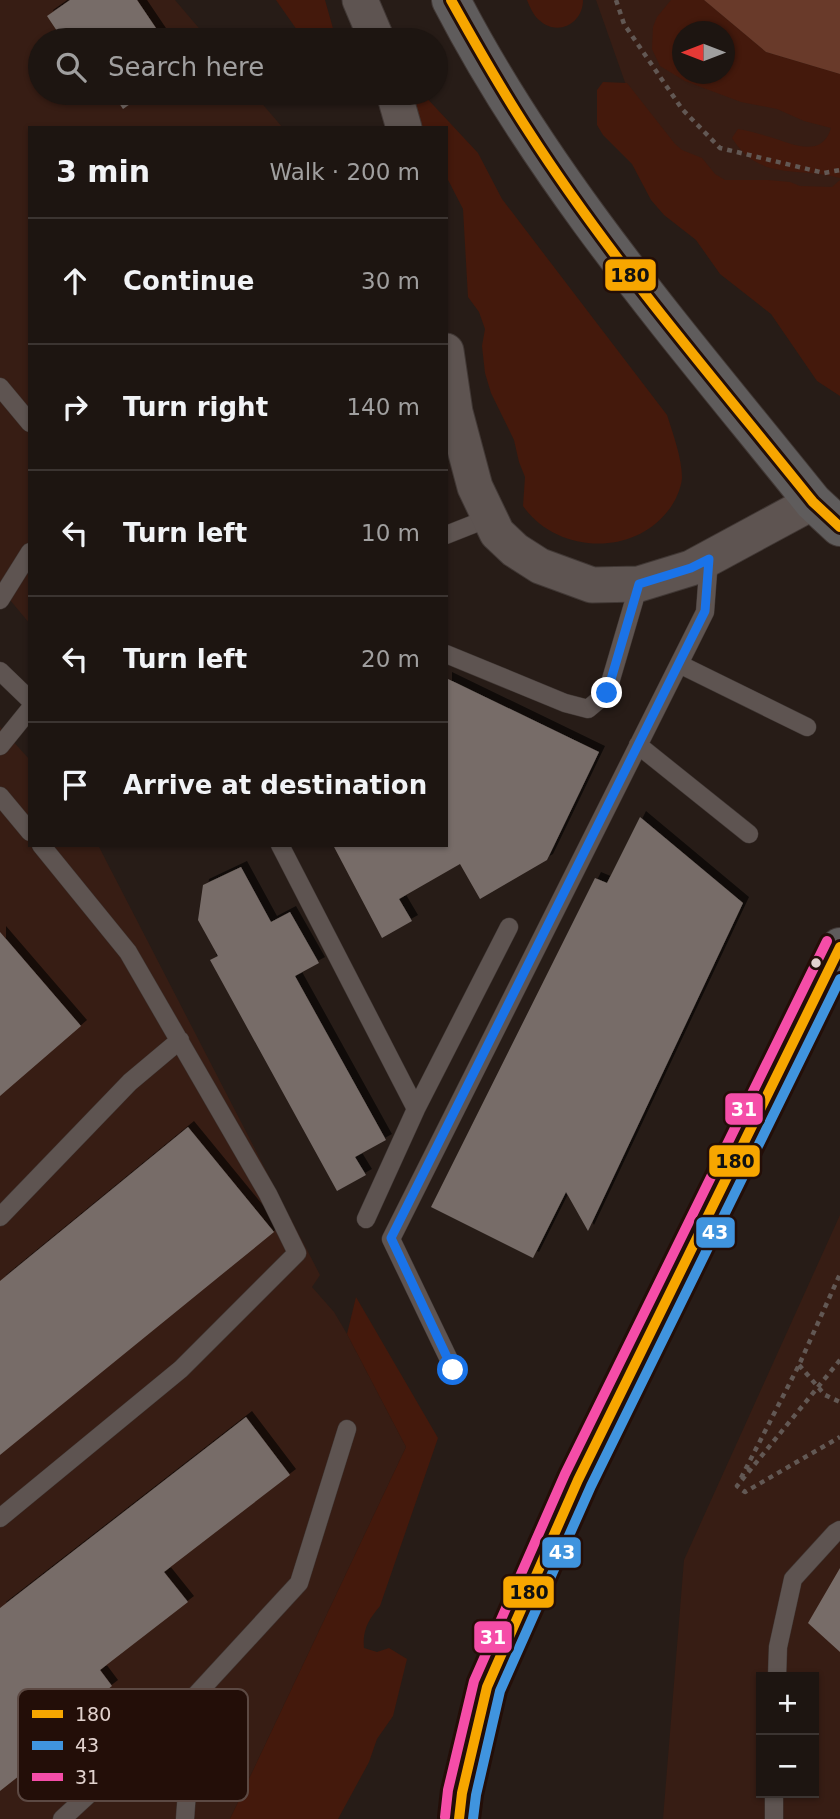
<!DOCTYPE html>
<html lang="en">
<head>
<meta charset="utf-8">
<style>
	:root { --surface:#1d1511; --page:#2a221f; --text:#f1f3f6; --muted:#a09f9f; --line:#3b3431 }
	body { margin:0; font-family:"DejaVu Sans",sans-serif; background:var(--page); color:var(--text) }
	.controls { position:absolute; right:21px; bottom:21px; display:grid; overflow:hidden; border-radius:0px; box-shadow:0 2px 5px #0004 }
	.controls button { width:63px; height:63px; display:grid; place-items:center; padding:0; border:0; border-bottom:2px solid var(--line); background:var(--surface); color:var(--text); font:35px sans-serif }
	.compass { position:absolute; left:672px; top:21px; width:63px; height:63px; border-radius:50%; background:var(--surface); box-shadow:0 2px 5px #0004; rotate:270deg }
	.stop { position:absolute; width:21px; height:21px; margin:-16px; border:5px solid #1a73e8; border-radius:50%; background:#fff }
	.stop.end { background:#1a73e8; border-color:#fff; box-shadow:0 2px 7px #0008 }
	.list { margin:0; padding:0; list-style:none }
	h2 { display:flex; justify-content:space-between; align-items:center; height:91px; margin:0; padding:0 28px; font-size:30px }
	h2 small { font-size:23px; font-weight:400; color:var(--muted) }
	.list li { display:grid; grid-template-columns:46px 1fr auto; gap:21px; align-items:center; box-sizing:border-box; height:126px; padding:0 28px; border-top:2px solid var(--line) }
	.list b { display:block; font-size:26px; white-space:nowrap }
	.list em { font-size:23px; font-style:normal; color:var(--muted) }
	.icon { flex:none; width:38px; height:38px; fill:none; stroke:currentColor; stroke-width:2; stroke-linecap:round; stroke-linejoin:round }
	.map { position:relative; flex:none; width:840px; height:1819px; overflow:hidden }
	.search { position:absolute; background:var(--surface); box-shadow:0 2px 5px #0004; left:28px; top:28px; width:420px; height:77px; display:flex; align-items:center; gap:18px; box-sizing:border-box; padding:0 24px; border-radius:38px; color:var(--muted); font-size:26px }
	.panel { position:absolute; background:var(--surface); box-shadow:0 2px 5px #0004; left:28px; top:126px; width:420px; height:721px; border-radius:0px }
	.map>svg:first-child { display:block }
</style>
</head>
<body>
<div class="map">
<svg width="840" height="1819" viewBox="0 0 840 1819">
	<defs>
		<filter id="shadow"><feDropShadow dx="6" dy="-6" stdDeviation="0" flood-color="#0009"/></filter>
	</defs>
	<rect width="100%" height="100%" fill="#271c17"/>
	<path fill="#371d14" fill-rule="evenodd" d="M 0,0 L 175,0 L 209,40 L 40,40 L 40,93 L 253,93 L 283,128 L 30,128 L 30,624 L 0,588 Z
		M 596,0 L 704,0 L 766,52 L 840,74 L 840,338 L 646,142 ZM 682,32 L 724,32 L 724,74 L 682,74 Z
		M 0,727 L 30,760 L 30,845 L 98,845 L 320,1275 L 312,1287 L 334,1312 L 347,1334 L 406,1447 L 230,1819 L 0,1819 Z
		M 840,1215 L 840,1819 L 663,1819 L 684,1560 ZM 761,1677 L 814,1677 L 814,1793 L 761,1793 Z"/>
	<path fill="#44190c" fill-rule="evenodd" d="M 276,0 L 325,0 L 336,39 L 304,40 Z
		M 527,0 L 583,0 C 583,24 557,37 539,20 C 533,15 530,7 527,0 Z
		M 671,0 L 704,0 L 766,52 L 840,74 L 840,178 C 799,166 759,182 732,138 L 738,129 C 749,131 760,134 770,137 C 792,144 822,159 831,128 L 804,121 L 777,109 L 741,102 L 685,81 L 660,66 L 652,49 L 653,27 L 657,17 ZM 682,32 L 724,32 L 724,74 L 682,74 Z
		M 603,82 L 627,83 L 675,144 L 682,150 L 702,158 L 715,174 L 725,180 L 768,180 L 790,182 L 800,186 L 832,187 L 840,180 L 840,396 L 817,381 L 771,314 L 720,274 L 696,240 L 664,215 L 651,200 L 632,164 L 603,135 L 597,125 L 597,90 Z
		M 404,93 L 422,93 L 478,153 L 502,199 L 667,415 C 673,434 682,458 682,478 C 681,490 674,504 667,512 C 631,557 556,553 523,506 L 525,477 L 519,462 L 514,440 L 491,393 L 485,373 L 482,346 L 485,329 L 479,312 L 468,297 L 463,209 L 446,176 L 446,128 L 414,128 Z
		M 356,1297 L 438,1438 L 380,1606 C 369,1619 362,1630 364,1648 L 377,1652 L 389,1648 L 407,1659 L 393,1716 L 377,1739 L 369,1762 L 338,1819 L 230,1819 L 406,1447 L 347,1334 Z"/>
	<path fill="#693a2a" d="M 704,0 L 840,0 L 840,74 L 766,52 Z"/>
	<path fill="#776c68" filter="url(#shadow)" d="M 70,0 L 137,0 L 164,40 L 63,40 L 47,16 Z
		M 112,93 L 146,93 L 123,109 Z
		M 446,678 L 599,752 L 547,860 L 480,899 L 460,864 L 399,899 L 412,921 L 382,938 L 333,845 L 446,845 Z
		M 640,817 L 743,903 L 588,1231 L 566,1192 L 533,1258 L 431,1207 L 595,878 L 607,883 Z
		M 241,867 L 271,922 L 290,912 L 319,963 L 295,976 L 386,1140 L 355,1157 L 366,1175 L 337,1191 L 210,960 L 218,956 L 198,920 L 203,885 Z
		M 0,932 L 81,1026 L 0,1096 Z
		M 188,1127 L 274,1232 L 0,1455 L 0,1281 Z
		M 246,1417 L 290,1475 L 164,1572 L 188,1602 L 100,1670 L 112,1686 L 64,1723 L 72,1734 L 0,1791 L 0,1608 Z
		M 840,1568 L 840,1652 L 808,1623 Z"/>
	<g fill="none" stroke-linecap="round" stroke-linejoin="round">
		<defs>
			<path id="lane" d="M 0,387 L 30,423
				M 446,535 L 489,518
				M 0,600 L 30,552
				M 446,654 L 565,703 L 588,709 L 607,693 L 639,584
				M 679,664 L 807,727
				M 0,671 L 30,700
				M 638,745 L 749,834
				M 0,746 L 30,709
				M 0,796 L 30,832
				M 280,845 L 416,1109
				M 0,1217 L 130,1082 L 180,1040
				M 366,1219 L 416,1109 L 509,927
				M 454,1370 L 391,1239 L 705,612 L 709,559
				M 0,1518 L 181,1369 L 297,1253 L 268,1194 L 128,952 L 41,845
				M 777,1677 L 778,1647 L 793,1579 L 835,1533 L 840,1530
				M 62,1819 L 194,1697 L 299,1583 L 347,1429
				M 185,1819 L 194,1697
				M 774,1819 L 774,1793"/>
			<path id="street" d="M 360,0 L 377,40
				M 394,93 L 404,128
				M 446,351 L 455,412 L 475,487 L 497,533 L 515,550 L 540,566 L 592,585 L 639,584 L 691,568 L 813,502"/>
			<path id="primary" d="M 451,0 C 546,184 684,341 813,502 L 840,527
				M 459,1819 L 462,1793 L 487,1687 L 578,1480 L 840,947"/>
		</defs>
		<use href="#lane" stroke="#413835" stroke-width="19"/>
		<use href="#street" stroke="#413835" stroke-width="37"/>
		<use href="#primary" stroke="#413835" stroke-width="40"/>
		<path stroke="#625854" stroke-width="4.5" stroke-dasharray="5 5" stroke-linecap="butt" d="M 616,0 L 624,24 L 682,109 L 720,148 L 824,173 L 840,170
			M 840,1360 L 737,1486 L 745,1492 L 840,1437
			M 799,1365 L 825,1395 L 840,1402
			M 741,1478 L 799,1365 L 840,1274"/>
		<use href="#lane" stroke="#5e5451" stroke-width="18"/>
		<use href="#street" stroke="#5e5451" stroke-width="35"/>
		<use href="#primary" stroke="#5f5c5c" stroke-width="38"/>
		<defs>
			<path id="bus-1" d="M 451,0 C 476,45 501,89 529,132 C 613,263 716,381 813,502 L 840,527
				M 459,1819 L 462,1793 L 487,1687 L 578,1480 L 840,947"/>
			<path id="bus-2" d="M 473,1819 L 476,1795 L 500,1691 L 591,1486 L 840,979"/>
			<path id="bus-3" d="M 445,1817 L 448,1790 L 474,1681 L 565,1474 L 827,941"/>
		</defs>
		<use href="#bus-1" stroke="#230e08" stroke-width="16"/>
		<use href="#bus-2" stroke="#230e08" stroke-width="16"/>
		<use href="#bus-3" stroke="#230e08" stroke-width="16"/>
		<use href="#bus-1" stroke="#f7a600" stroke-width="10"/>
		<use href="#bus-2" stroke="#4094de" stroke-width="10"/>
		<use href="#bus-3" stroke="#f54da8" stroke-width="10"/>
	</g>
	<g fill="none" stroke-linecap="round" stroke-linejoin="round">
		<path stroke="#1a73e8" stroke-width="9" d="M 453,1370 L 391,1238 L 705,611 L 709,559 L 691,568 L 639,584 L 607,693"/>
	</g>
	<circle fill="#e2d2ce" stroke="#230e08" stroke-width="2.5" cx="816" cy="963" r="6"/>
	<rect x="18" y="1689" width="230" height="112" rx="10" fill="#230e08" stroke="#5c4943" stroke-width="2"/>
	<rect x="32" y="1710" width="31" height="8" fill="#f7a600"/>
	<rect x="32" y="1741" width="31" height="9" fill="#4094de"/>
	<rect x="32" y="1773" width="31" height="8" fill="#f54da8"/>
	<g font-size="19" fill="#e2d2ce">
		<text x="75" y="1721">180</text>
		<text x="75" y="1752">43</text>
		<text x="75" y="1784">31</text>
	</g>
	<g stroke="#230e08" stroke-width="2.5">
		<rect x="604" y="258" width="53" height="34" rx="7" fill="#f7a600"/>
		<rect x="724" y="1092" width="40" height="34" rx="7" fill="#f54da8"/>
		<rect x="708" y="1144" width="53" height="34" rx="7" fill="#f7a600"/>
		<rect x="695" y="1216" width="41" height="33" rx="7" fill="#4094de"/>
		<rect x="541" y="1536" width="41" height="33" rx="7" fill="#4094de"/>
		<rect x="502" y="1575" width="53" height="34" rx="7" fill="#f7a600"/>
		<rect x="473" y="1620" width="40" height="34" rx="7" fill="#f54da8"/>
	</g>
	<g font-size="19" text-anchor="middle" font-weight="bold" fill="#fff">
		<text x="744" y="1116">31</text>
		<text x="715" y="1239">43</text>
		<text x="562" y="1559">43</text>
		<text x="493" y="1644">31</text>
	</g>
	<g font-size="19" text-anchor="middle" font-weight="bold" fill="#111">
		<text x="630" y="282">180</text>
		<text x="735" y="1168">180</text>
		<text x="529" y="1599">180</text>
	</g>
</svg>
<div class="controls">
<button>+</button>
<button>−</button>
</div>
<svg class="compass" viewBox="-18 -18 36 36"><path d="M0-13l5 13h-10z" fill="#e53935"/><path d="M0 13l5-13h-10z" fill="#a09f9f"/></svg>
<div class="stop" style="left:453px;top:1370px"></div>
<div class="stop end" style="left:607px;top:693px"></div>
<div class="search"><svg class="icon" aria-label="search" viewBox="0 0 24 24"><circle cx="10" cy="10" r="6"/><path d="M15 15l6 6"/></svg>Search here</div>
<section class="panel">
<h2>3 min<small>Walk · 200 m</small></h2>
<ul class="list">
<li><svg class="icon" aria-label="ahead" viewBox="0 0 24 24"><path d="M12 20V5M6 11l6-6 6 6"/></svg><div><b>Continue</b></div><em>30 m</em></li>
<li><svg class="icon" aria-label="right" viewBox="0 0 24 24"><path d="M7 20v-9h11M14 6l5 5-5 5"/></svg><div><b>Turn right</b></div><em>140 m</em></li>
<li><svg class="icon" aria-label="left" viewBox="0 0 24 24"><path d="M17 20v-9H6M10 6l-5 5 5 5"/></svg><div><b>Turn left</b></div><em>10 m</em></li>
<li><svg class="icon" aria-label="left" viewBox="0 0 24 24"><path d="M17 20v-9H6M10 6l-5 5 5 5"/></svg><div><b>Turn left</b></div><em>20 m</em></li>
<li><svg class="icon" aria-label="arrive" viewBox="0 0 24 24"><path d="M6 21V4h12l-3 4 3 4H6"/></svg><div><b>Arrive at destination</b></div></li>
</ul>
</section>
</div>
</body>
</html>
